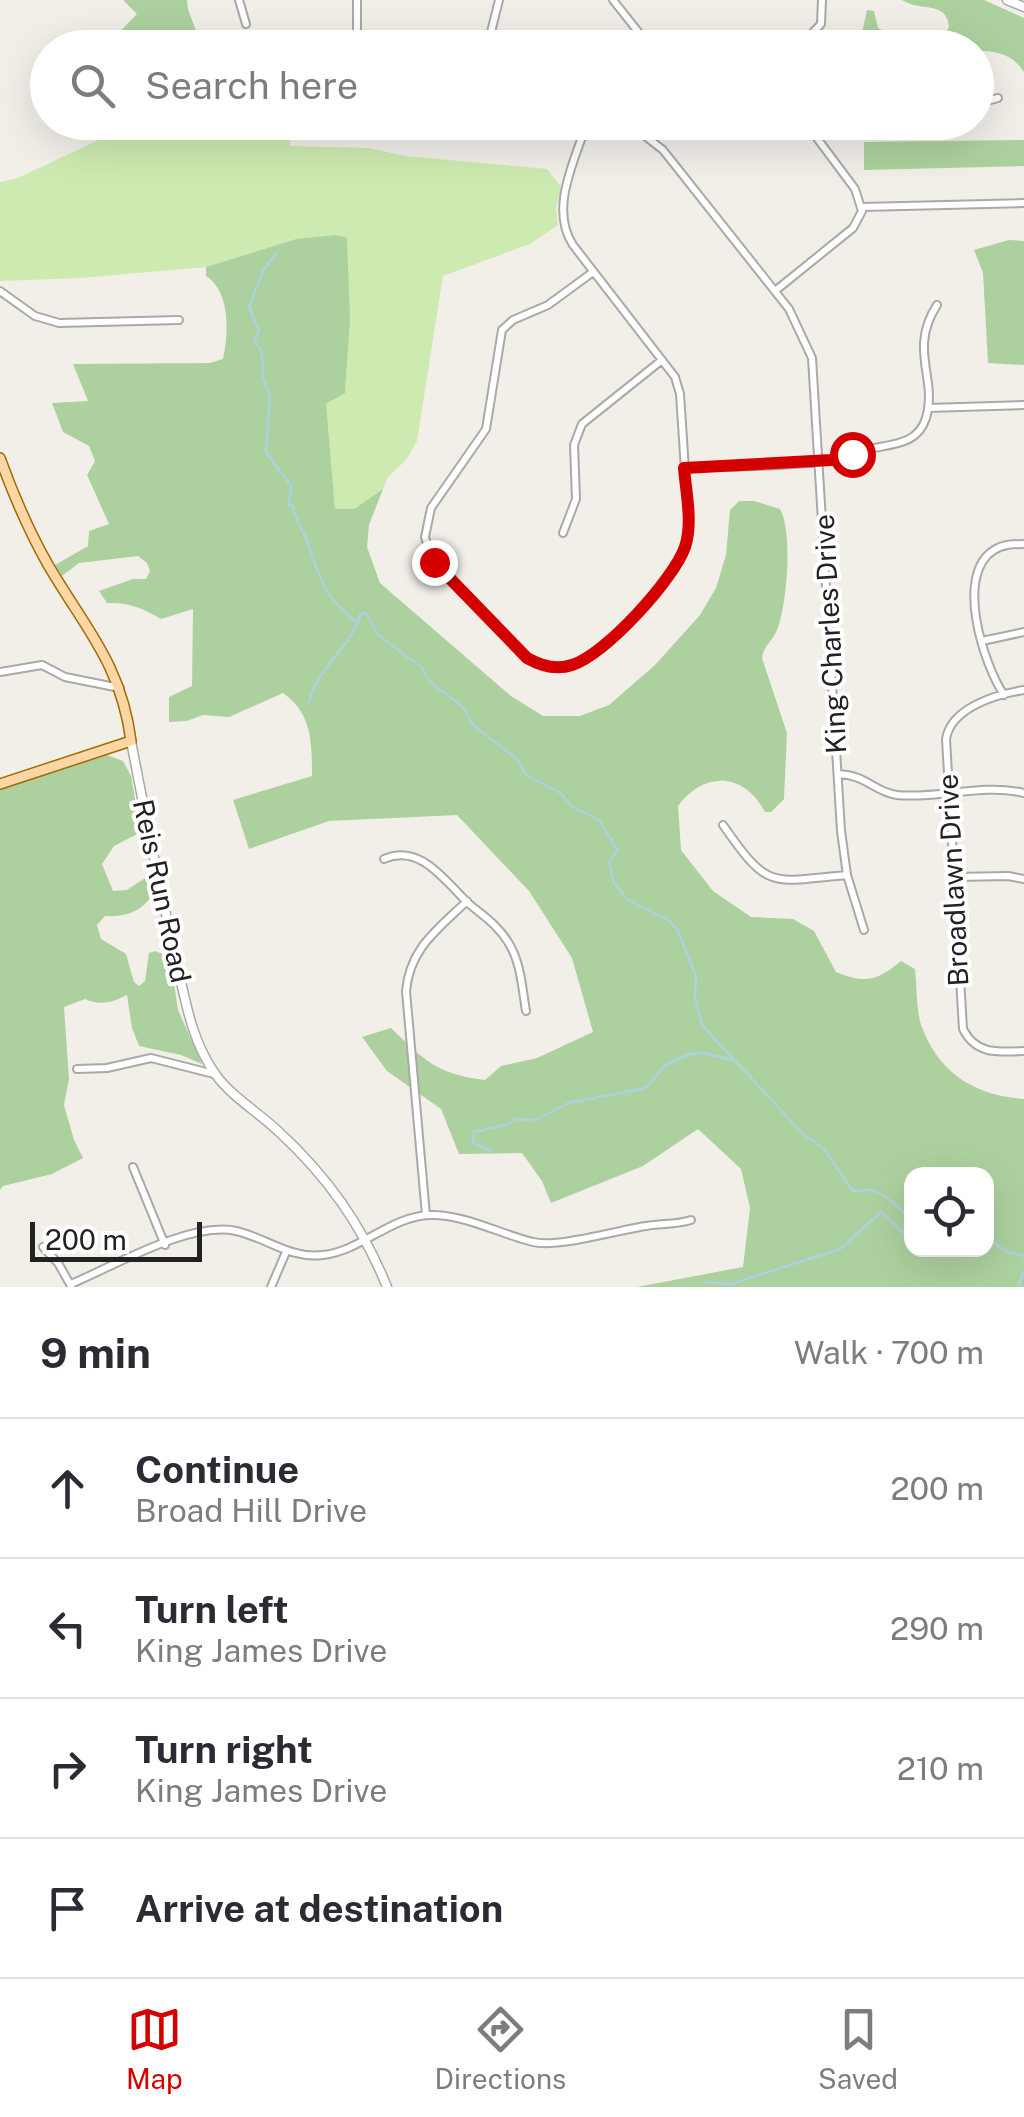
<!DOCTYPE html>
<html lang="en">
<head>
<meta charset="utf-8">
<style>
	:root { --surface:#fff; --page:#f7f7f7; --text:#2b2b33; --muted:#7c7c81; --line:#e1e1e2; --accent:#d40000 }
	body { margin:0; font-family:"Public Sans",sans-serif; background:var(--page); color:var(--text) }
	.controls { position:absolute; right:30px; bottom:30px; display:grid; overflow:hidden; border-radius:20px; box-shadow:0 10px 40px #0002 }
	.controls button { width:90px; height:90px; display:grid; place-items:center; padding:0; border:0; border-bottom:2px solid var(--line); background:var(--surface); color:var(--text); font:50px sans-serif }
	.scale { position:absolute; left:30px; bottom:25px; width:172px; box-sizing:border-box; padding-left:10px; border:5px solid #222; border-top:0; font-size:28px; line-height:35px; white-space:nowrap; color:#222; -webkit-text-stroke:8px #fff; paint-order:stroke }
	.stop { position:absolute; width:30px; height:30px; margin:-22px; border:8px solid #d40000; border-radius:50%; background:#fff }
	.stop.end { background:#d40000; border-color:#fff; box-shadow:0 2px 10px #0008 }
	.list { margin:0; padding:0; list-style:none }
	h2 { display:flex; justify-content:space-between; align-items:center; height:130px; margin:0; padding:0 40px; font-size:42px }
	h2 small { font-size:32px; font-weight:400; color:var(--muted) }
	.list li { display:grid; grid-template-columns:65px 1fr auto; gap:30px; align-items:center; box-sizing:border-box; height:140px; padding:0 40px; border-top:2px solid var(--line) }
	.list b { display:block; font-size:38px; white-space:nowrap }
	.list p { margin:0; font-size:32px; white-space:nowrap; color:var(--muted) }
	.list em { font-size:32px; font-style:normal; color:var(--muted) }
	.icon { flex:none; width:55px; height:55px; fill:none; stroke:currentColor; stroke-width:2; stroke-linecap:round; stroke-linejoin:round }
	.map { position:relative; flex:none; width:1024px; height:1287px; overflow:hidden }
	.search { position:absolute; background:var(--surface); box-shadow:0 10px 40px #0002; left:30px; right:30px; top:30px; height:110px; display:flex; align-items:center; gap:25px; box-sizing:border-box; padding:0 35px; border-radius:55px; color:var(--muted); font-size:38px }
	.sheet { height:690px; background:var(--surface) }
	nav { display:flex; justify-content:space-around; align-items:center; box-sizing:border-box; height:140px; border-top:2px solid var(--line); background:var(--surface); font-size:28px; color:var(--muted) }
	nav a { display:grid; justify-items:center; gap:5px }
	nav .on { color:var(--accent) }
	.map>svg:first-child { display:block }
</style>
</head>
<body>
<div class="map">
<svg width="1024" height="1287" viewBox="0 0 1024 1287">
	<rect width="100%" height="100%" fill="#f2efe9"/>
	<path fill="#cdebb0" d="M 292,122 L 290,146 L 369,148 L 405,156 L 547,169 L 561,187 L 556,208 L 558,225 L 530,244 L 443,276 L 417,441 L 406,460 L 388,477 L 383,489 L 354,509 L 335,509 L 325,403 L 344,393 L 346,383 L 346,238 L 296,239 L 206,267 L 81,278 L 0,281 L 0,182 L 18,178 L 107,136 L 116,123 L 167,123 L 171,138 L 187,123 Z"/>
	<path fill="#add19e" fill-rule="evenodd" d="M 123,0 L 187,0 L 188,9 L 202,47 L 105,47 L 137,14 Z
		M 902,0 L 984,0 L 1024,18 L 1024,72 C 1012,54 998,51 977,51 L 976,48 L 859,47 L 867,10 L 874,11 L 878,28 C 898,39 922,38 944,35 L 949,27 C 947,0 920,12 902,0 Z
		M 1024,140 L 1024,166 L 864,170 L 864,142 Z
		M 336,235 L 347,238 L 350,319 L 345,393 L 326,404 L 335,509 L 354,509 L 383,489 L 369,525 L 367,547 L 380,583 L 511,696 L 543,716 L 580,716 L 609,705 L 655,665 L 700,615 L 716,588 L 726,555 L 730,510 L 739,501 L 754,501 L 780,509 C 793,531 787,606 777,630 C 772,642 764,645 762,658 L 787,733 L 784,799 L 771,812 L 765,812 C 744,772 704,771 678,806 L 681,850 L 713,891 L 751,917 L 793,919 L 814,931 L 836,972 C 866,984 877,981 901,961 L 915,969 C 917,986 916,1008 921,1025 C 939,1073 973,1095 1024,1099 L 1024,1287 L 637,1287 L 743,1267 L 750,1208 L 741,1169 L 698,1129 L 643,1166 L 551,1203 L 542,1181 L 522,1153 L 459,1154 L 441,1109 L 387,1071 L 362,1037 L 391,1028 C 425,1061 437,1074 485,1080 L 501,1066 L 537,1058 L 593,1032 L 572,958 L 529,891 L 457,815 L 329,821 L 249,849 L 233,800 L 312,776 C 312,743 312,713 283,693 L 229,717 L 203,715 L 187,721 L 169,722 L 169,697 L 192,686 L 193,609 L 161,619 C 143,608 128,602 107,603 L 99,591 L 133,579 L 146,579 L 150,571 L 147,563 L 138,556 L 79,563 L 62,576 L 55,565 L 88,546 L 89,531 L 109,524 L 87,475 L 95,461 L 89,446 L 63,432 L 52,403 L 88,401 L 73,364 L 210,363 L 223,359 C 229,332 230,291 206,276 L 206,267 L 296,239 ZM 912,1174 L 986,1174 L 986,1250 L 912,1250 Z
		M 1009,240 L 1024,241 L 1024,365 L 988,363 L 983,273 L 974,250 Z
		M 107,755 L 123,761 L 131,776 L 141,832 L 114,846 L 102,864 L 113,891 L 127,890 L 148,876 L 152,896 C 139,913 125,917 105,916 L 97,925 L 101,939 L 126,954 L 134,982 L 139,986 L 145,981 L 149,953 L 155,951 L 170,957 L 178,1010 L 202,1064 L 181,1055 L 139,1046 L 132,1028 L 127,995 C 114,1002 100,1006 85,999 L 64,1007 L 69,1079 L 64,1105 L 74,1140 L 83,1158 L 52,1174 L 3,1186 L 0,1190 L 0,789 Z"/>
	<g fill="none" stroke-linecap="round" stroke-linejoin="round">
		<path stroke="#aad3df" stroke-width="2.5" d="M 276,253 L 263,271 L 249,307 L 259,331 L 254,342 L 262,351 L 263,379 L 270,395 L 266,452 L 291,486 L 289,505 L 293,506 C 295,521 303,529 308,543 C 323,585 321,593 358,623 L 360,614 L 366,613 L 378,635 L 421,667 L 429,681 L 464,708 L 472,724 L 518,760 L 526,775 L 560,793 L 573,807 L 599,820 L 618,851 L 609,862 L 614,883 L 628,900 L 668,920 L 677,929 L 696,976 L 695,998 L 702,1025 L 803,1134 L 824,1149 L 852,1190 C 857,1192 862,1190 868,1190 C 885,1191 905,1211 912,1226
			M 309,702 C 317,670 344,652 358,623
			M 492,1151 L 473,1143 L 474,1132 L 509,1124 L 515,1119 L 536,1120 L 568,1103 L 641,1089 L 648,1086 L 665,1065 L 690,1054 L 704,1053 L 732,1060
			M 986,1237 L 1005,1251 L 1024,1256
			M 704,1282 L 731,1284 L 840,1249 L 881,1212 L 905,1234 L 912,1235
			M 1018,1287 L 1024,1271"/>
		<defs>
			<path id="minor" d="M 239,0 L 246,24
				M 357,0 L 357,48
				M 613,0 L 651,48
				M 487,48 L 499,0
				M 798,48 L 821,24 L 822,0
				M 976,104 L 998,98
				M 587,122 C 575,161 549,208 573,245 L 675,377 L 680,394 C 682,424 684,455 686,485 C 687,503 690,522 687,539 C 681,573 603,657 570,666 C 552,670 535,664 521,652 L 442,572 L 430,554 L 425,537 L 431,508 L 486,429 L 502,330 L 513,320 L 548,305 L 593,272
				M 606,122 L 640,132 L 663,150 L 789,309 L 812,358 L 841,831 L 847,875 L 864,930
				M 640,132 L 644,122
				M 814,134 L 829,122
				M 862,207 L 1024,203
				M 0,291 L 35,316 L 59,323 L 179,320
				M 775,291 L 853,228 L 862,211 L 855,189 L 805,122
				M 928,408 L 1024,405
				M 684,468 C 733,466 784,467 832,460 C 845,458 856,451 869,449 C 891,444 918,445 926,418 C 938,379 908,350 937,305
				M 563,533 L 576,499 L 574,445 L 582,424 L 662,360
				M 982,641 L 1024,632
				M 0,672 L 42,665 L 65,677 L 120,688
				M 1024,690 C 996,694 951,708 946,739 L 963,1029 C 976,1055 998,1052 1024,1051
				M 1004,695 C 984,665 954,575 994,550 C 1003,544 1014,544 1024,544
				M 838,774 C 867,775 874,792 897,795 C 939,799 982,783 1024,793
				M 723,825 C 769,891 770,882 847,875
				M 384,859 C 420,843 445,881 468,903 C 482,915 498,925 508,942 C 521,962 522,988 526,1011
				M 954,877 L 1008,876 L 1024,879
				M 77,1069 L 107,1068 L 151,1058 L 214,1074
				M 133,1167 L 165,1245
				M 426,1215 L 406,991 C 410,948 437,930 467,901
				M 43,1247 L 58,1263 L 71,1286
				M 71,1284 C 114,1266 190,1221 236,1231 C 267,1238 290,1259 323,1255 C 361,1251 391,1216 430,1215 C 464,1214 500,1234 533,1242 C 558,1248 618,1230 646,1226 C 662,1223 675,1225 691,1220
				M 271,1287 L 286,1252"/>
			<path id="tertiary" d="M 1007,0 L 1024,7
				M 131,741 C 145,814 159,887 176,959 C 185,998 191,1041 216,1075 C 232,1097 258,1112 278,1131 C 327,1176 362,1225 387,1287"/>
			<path id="primary" d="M 0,458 C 13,494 28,529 47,563 C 84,627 121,663 131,741 L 0,784"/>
		</defs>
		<use href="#minor" stroke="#a9a9a9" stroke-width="10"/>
		<use href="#tertiary" stroke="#a9a9a9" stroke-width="11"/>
		<use href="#primary" stroke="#a06b00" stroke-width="12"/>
		<use href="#minor" stroke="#fff" stroke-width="6"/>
		<use href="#tertiary" stroke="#fff" stroke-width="8"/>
		<use href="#primary" stroke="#fcd6a4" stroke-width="9"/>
	</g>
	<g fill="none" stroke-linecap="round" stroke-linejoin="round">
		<path stroke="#d40000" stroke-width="12" d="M 434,562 L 527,658 C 541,666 557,670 572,665 C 605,655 674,579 685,547 C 693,523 686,493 684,468 L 831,460 L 852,454"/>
	</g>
	<g text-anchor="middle" stroke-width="8" stroke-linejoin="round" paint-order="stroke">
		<g font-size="28" fill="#222" stroke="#fff">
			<text transform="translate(830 634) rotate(-93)" y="10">King Charles Drive</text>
			<text transform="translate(953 880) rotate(-93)" y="10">Broadlawn Drive</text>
			<text transform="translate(162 891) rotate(78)" y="10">Reis Run Road</text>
		</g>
	</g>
</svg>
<div class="controls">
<button><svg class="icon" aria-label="locate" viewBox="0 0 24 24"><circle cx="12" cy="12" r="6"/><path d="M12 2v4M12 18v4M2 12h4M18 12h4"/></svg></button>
</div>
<div class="scale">200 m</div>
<div class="stop" style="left:852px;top:454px"></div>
<div class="stop end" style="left:434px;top:562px"></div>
<div class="search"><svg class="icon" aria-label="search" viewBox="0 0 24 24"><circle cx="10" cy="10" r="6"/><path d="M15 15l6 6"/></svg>Search here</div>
</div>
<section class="sheet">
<h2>9 min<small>Walk · 700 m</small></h2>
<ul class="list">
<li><svg class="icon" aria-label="ahead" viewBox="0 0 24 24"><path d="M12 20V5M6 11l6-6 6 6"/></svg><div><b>Continue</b><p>Broad Hill Drive</p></div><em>200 m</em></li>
<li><svg class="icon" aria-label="left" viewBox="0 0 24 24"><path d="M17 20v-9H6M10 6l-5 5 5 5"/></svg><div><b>Turn left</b><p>King James Drive</p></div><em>290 m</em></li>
<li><svg class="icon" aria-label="right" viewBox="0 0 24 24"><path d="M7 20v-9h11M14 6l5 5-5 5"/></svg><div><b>Turn right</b><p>King James Drive</p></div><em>210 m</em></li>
<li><svg class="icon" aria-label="arrive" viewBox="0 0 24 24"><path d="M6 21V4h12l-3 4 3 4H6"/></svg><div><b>Arrive at destination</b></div></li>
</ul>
</section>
<nav>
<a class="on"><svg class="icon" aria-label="map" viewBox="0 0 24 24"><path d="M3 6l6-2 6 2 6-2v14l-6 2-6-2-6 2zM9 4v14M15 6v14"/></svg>Map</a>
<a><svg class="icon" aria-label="directions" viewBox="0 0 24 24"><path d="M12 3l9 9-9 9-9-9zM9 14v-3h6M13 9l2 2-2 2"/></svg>Directions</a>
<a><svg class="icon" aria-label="saved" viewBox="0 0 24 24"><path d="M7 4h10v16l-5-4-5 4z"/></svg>Saved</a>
</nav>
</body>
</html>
